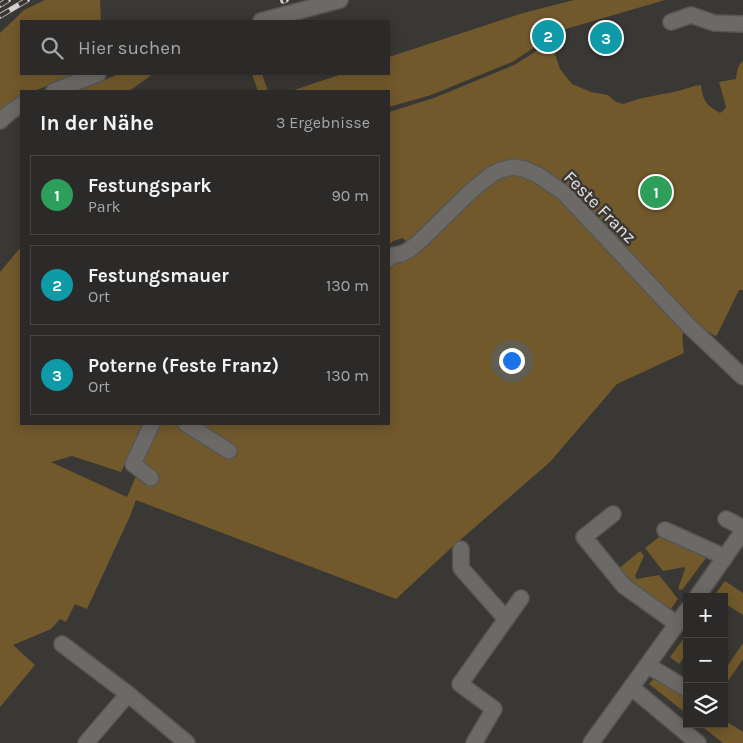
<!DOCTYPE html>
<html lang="de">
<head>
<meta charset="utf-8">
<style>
	:root { --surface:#2b2a28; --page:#333230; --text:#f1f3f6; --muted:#a6a7a8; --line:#474645; --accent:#db2777 }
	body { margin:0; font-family:Karla,sans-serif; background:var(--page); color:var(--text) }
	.controls { position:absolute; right:15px; bottom:15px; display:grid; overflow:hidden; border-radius:0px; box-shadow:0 2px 12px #0003 }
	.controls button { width:45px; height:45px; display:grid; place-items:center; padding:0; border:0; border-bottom:1px solid var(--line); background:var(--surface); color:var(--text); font:25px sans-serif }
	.you { position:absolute; left:511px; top:360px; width:18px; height:18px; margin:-12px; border:4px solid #fff; border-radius:50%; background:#1a73e8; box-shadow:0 0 0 8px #1a73e833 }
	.badge { display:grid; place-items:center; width:32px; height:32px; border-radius:50%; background:var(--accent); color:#fff; font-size:16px; font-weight:700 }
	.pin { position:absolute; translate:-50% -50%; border:2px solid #fff; box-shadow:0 1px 5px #0006 }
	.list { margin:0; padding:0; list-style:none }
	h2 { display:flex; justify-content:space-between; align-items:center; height:65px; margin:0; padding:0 20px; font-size:21px }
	h2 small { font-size:16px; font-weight:400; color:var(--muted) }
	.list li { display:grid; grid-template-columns:32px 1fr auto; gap:15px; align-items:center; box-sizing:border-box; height:80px; margin:0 10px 10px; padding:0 10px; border:1px solid var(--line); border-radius:0px }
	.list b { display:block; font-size:19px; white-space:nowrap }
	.list p { margin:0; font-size:16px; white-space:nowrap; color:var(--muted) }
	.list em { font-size:16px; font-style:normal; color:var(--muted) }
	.icon { flex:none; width:28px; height:28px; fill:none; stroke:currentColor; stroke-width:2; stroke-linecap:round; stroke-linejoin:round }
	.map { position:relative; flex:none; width:743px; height:743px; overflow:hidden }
	.search { position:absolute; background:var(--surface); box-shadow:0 2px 12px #0003; left:20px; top:20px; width:370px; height:55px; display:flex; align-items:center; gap:12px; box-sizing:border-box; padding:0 18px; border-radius:0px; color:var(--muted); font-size:19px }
	.panel { position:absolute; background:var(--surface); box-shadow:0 2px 12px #0003; left:20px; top:90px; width:370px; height:335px; border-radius:0px }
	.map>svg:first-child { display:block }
</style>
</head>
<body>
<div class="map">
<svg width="743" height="743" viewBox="0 0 743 743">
	<rect width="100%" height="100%" fill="#393835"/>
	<path fill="#72592c" d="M 45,0 L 100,0 L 101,21 L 21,21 L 21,74 L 78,74 L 34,91 L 21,91 L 21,97 L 0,110 L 0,33 L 24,10 Z
		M 574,0 L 665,0 L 542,36 L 543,42 L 512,62 L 431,95 L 389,107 L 389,91 L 291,91 L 342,74 L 389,74 L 389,57 L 523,13 Z
		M 551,42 L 560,69 L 572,84 L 591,92 L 608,95 L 616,102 L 624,104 C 641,97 660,95 678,91 C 686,89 692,86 701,85 C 703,101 706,105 720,113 L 725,109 L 726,106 L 719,82 L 736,79 C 737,73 737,65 743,61 L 743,290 L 739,290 L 717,335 L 715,336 L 691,320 C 680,332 682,338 684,353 L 617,384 L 550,462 L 451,548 L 396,599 L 136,500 L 130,516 L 87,609 L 75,604 L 66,622 L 60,619 L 51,629 L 13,645 L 35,665 L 0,707 L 0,272 L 21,247 L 21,424 L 144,424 L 121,472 L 72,456 L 51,462 L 127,497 L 159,424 L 389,424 L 389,268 L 409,245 L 403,238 L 393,241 L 389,245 L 389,112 L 434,98 L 514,65 Z
		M 119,74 L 153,74 L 129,91 L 77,91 Z
		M 252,74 L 262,74 L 268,91 L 258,91 Z
		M 663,534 L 709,554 L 682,590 L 678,589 L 685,569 L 684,567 L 663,571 L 645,548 Z
		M 640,551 L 644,556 L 635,576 L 637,579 L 659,575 L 678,599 L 668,613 L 617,570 Z
		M 725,581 L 743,593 L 743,615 L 724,603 L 724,597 L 713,597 Z
		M 687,634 L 687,653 L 679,664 L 670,657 Z
		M 743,643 L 743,659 L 724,687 L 724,671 Z
		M 656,676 L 687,695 L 687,714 L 649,684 Z
		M 724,720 L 743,732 L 743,743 L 723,743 L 699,724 L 724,724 Z"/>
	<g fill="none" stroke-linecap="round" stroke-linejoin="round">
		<defs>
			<path id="minor" d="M 261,21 L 340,0
				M 671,22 L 691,15 L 714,23 L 743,24
				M 54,91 L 98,74
				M 0,121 L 10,112 L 21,105
				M 389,259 L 394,255 L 401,254 L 409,250 L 419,242 L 471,191 L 492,174 L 501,170 L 513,167 L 524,169 L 538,175 L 564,193 L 687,324 L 743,377
				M 186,424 L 229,451
				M 151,478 L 133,464 L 152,424
				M 613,514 L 584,537 L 624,586 L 677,624
				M 726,519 L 736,524 L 743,529
				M 665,530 L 716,553 L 724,559
				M 461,549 L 461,568 L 506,619
				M 697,597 L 743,531
				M 62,644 L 128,694 L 187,743
				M 647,665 L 687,689
				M 631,687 L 698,743
				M 86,743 L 128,694
				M 474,743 L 494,709 L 460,684 L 521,598
				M 591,743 L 687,610"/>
		</defs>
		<use href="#minor" stroke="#575654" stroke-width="18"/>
		<use href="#minor" stroke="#6c6a67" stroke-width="15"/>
		<defs>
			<path id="rail" d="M 283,1 L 286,0
				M 0,5 L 8,0
				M 0,16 L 27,0"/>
		</defs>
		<use href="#rail" stroke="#d2d1cf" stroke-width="5.5"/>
		<use href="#rail" stroke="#393835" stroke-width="4" stroke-dasharray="11" stroke-linecap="butt"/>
	</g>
	<g text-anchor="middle" stroke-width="5" stroke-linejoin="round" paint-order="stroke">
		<g font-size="18" fill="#e4e3e1" stroke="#393835">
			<text transform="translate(600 207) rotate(45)" y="6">Feste Franz</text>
		</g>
	</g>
</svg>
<div class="controls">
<button>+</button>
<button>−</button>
<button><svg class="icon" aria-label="layers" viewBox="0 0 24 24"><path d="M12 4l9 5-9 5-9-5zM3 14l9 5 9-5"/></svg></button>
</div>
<div class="you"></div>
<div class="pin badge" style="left:656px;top:192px;background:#2e9e5b">1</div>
<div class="pin badge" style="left:548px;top:36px;background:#0f9aa8">2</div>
<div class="pin badge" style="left:606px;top:38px;background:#0f9aa8">3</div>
<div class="search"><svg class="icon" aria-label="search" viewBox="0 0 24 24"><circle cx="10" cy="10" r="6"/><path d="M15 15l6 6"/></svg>Hier suchen</div>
<section class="panel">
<h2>In der Nähe<small>3 Ergebnisse</small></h2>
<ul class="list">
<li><span class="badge" style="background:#2e9e5b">1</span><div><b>Festungspark</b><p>Park</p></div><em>90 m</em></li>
<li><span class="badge" style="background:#0f9aa8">2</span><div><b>Festungsmauer</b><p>Ort</p></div><em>130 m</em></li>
<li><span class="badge" style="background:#0f9aa8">3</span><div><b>Poterne (Feste Franz)</b><p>Ort</p></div><em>130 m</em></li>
</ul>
</section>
</div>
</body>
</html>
